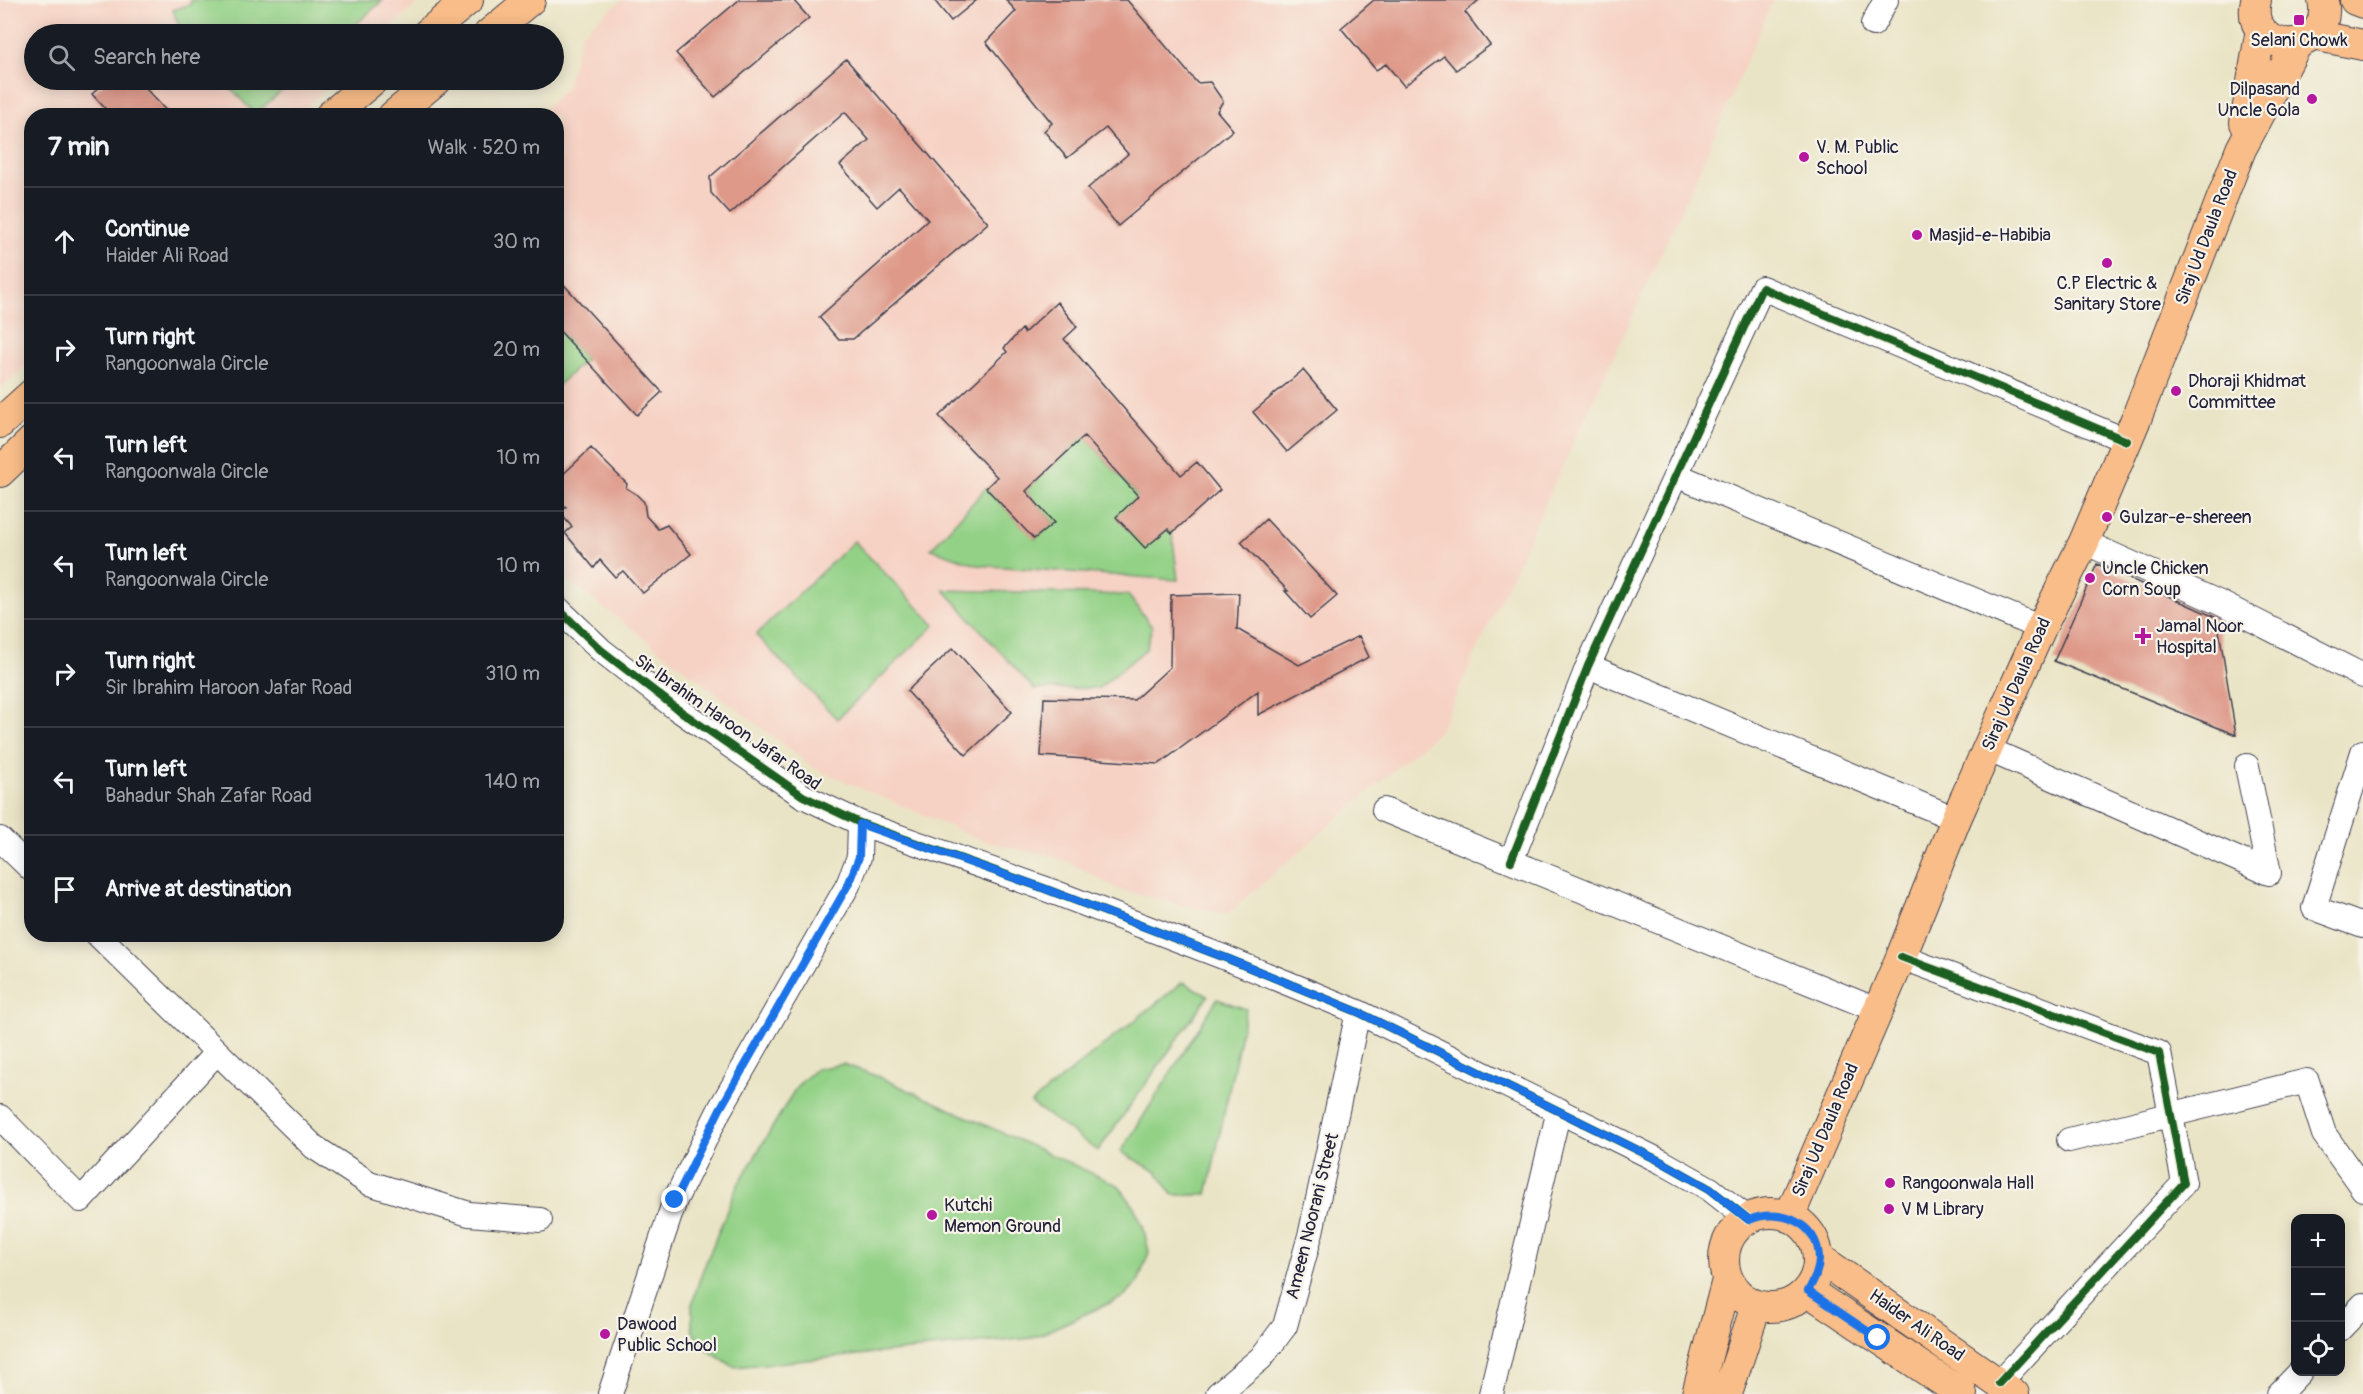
<!DOCTYPE html>
<html lang="en">
<head>
<meta charset="utf-8">
<style>
	:root { --surface:#171b24; --page:#20242c; --text:#f1f3f6; --muted:#9ea1a6; --line:#363941 }
	body { margin:0; font-family:Pangolin,sans-serif; background:var(--page); color:var(--text) }
	.controls { position:absolute; right:18px; bottom:18px; display:grid; overflow:hidden; border-radius:12px; box-shadow:0 3px 15px #0003 }
	.controls button { width:54px; height:54px; display:grid; place-items:center; padding:0; border:0; border-bottom:2px solid var(--line); background:var(--surface); color:var(--text); font:30px sans-serif }
	.stop { position:absolute; width:18px; height:18px; margin:-14px; border:4px solid #1a73e8; border-radius:50%; background:#fff }
	.stop.end { background:#1a73e8; border-color:#fff; box-shadow:0 2px 6px #0008 }
	.list { margin:0; padding:0; list-style:none }
	h2 { display:flex; justify-content:space-between; align-items:center; height:78px; margin:0; padding:0 24px; font-size:26px }
	h2 small { font-size:20px; font-weight:400; color:var(--muted) }
	.list li { display:grid; grid-template-columns:39px 1fr auto; gap:18px; align-items:center; box-sizing:border-box; height:108px; padding:0 24px; border-top:2px solid var(--line) }
	.list b { display:block; font-size:22px; white-space:nowrap }
	.list p { margin:0; font-size:20px; white-space:nowrap; color:var(--muted) }
	.list em { font-size:20px; font-style:normal; color:var(--muted) }
	.icon { flex:none; width:33px; height:33px; fill:none; stroke:currentColor; stroke-width:2; stroke-linecap:round; stroke-linejoin:round }
	.map { position:relative; flex:none; width:2363px; height:1394px; overflow:hidden }
	.search { position:absolute; background:var(--surface); box-shadow:0 3px 15px #0003; left:24px; top:24px; width:540px; height:66px; display:flex; align-items:center; gap:15px; box-sizing:border-box; padding:0 21px; border-radius:33px; color:var(--muted); font-size:22px }
	.panel { position:absolute; background:var(--surface); box-shadow:0 3px 15px #0003; left:24px; top:108px; width:540px; height:834px; border-radius:24px }
	.map>svg:first-child { display:block }
</style>
</head>
<body>
<div class="map">
<svg width="2363" height="1394" viewBox="0 0 2363 1394">
	<rect width="100%" height="100%" fill="#f7f3e8"/>
	<filter id="ink" filterUnits="userSpaceOnUse"><feTurbulence type="fractalNoise" baseFrequency=".0167" numOctaves="2"/><feDisplacementMap in="SourceGraphic" scale="12" xChannelSelector="R" yChannelSelector="G"/><feConvolveMatrix kernelMatrix="1 2 1 2 8 2 1 2 1" color-interpolation-filters="sRGB"/></filter>
	<filter id="wash" filterUnits="userSpaceOnUse"><feTurbulence type="fractalNoise" baseFrequency=".008" numOctaves="4" result="noise"/><feDisplacementMap in="SourceGraphic" scale="24" xChannelSelector="R" yChannelSelector="G"/><feGaussianBlur stdDeviation="1.35" result="paint"/><feColorMatrix in="noise" values="0 0 0 0 0 0 0 0 0 0 0 0 0 0 0 0 0 1.4 0 .05"/><feComposite in="paint" operator="in"/></filter>
	<g filter="url(#wash)">
		<rect width="100%" height="100%" fill="#eae4c6"/>
		<path fill="#f6d2c4" d="M 0,0 L 421,0 L 384,34 L 34,34 L 34,80 L 335,80 L 297,115 L 32,116 L 31,361 L 0,388 Z
			M 622,0 L 1773,0 L 1689,194 L 1440,730 L 1226,915 L 1119,890 L 1071,863 L 1051,856 L 986,842 L 814,768 L 557,572 L 556,116 L 537,116 L 566,87 L 582,33 Z"/>
		<path fill="#93d186" stroke="#5a7a60" stroke-width="1.5" d="M 190,0 L 383,0 L 345,34 L 182,34 L 173,10 L 191,4 Z
			M 223,80 L 294,80 L 255,114 Z
			M 556,327 L 586,359 L 557,386 L 556,385 Z
			M 1084,436 L 1138,496 L 1117,518 L 1145,547 L 1168,529 L 1172,533 L 1178,580 L 977,565 L 931,549 L 986,488 L 1035,539 L 1054,523 L 1026,491 Z
			M 854,541 L 935,625 L 837,719 L 756,635 Z
			M 944,590 L 1128,595 L 1152,627 L 1146,649 L 1099,688 L 1034,689 Z
			M 1183,982 L 1208,996 L 1098,1151 L 1031,1103 Z
			M 1217,999 L 1246,1009 L 1207,1195 L 1173,1195 L 1157,1172 L 1121,1152 Z
			M 843,1064 L 879,1077 L 1118,1185 L 1133,1205 L 1143,1226 L 1149,1252 L 1138,1282 L 1123,1297 L 1032,1338 L 734,1367 L 704,1348 L 692,1330 L 692,1304 L 701,1275 L 736,1188 L 797,1086 L 816,1069 Z"/>
		<g id="blocks">
			<path fill="#de9989" d="M 739,0 L 793,0 L 809,18 L 715,97 L 676,53 Z
				M 934,0 L 977,0 L 951,21 Z
				M 1006,0 L 1127,0 L 1197,83 L 1210,82 L 1223,101 L 1217,111 L 1233,130 L 1118,226 L 1088,188 L 1128,154 L 1106,128 L 1067,158 L 1044,131 L 1052,123 L 986,42 L 1016,11 Z
				M 1374,0 L 1479,0 L 1465,12 L 1490,45 L 1456,70 L 1444,56 L 1404,86 L 1386,64 L 1376,70 L 1341,28 Z
				M 846,59 L 988,223 L 853,339 L 838,339 L 819,317 L 928,220 L 899,187 L 877,207 L 840,165 L 869,140 L 845,112 L 730,214 L 711,193 L 710,177 Z
				M 108,80 L 138,80 L 171,116 L 112,116 L 92,94 Z
				M 556,276 L 662,392 L 637,415 L 556,327 Z
				M 1057,302 L 1077,327 L 1064,339 L 1181,475 L 1197,462 L 1220,490 L 1172,533 L 1168,529 L 1145,548 L 1116,517 L 1138,496 L 1084,436 L 1026,491 L 1054,523 L 1034,539 L 986,488 L 997,477 L 939,416 L 1007,352 L 1004,348 L 1022,329 L 1024,333 Z
				M 1303,370 L 1337,410 L 1287,452 L 1253,412 Z
				M 591,448 L 627,484 L 626,488 L 636,494 L 644,502 L 646,516 L 658,529 L 667,525 L 691,554 L 643,593 L 623,571 L 615,577 L 600,560 L 594,568 L 565,533 L 572,527 L 560,513 L 566,507 L 556,498 L 556,481 Z
				M 1266,519 L 1337,596 L 1310,619 L 1285,591 L 1288,591 L 1241,542 Z
				M 2097,564 L 2217,618 L 2236,735 L 2054,661 Z
				M 1239,593 L 1237,629 L 1299,665 L 1359,636 L 1369,657 L 1258,715 L 1258,691 L 1159,764 L 1041,756 L 1044,698 L 1134,700 L 1170,667 L 1171,595 Z
				M 953,648 L 1012,712 L 966,755 L 907,691 Z"/>
		</g>
	</g>
	<g filter="url(#ink)">
		<use href="#blocks" fill-opacity="0" stroke="#403f50" stroke-width="1.5"/>
		<g fill="none" stroke-linecap="round" stroke-linejoin="round">
			<defs>
				<path id="minor" d="M 1873,24 L 1886,0
					M 1676,475 L 2041,628
					M 2084,542 L 2220,603 L 2363,676
					M 556,607 L 601,650 L 676,708 L 803,796 L 860,823 L 1043,888 L 1226,958 L 1358,1012 L 1662,1162 L 1710,1189 L 1748,1219
					M 1588,666 L 1956,819
					M 1987,749 L 2269,873
					M 2363,752 L 2314,908 L 2363,926
					M 2247,766 L 2269,873
					M 1384,810 L 1877,1010
					M 0,839 L 32,870
					M 1511,861 L 1588,666 L 1762,288 L 2127,441
					M 97,934 L 314,1147 L 369,1183 L 469,1214 L 540,1220
					M 1901,957 L 2159,1053 L 2184,1183 L 1999,1383
					M 0,1117 L 81,1200 L 217,1052
					M 2069,1140 L 2307,1081 L 2324,1134 L 2363,1189
					M 2340,1329 L 2363,1305
					M 610,1394 L 675,1200 L 720,1109 L 848,885 L 859,857 L 860,823
					M 1218,1394 L 1261,1358 L 1285,1326 L 1311,1232 L 1358,1012
					M 1491,1394 L 1559,1110
					M 2279,1394 L 2300,1372"/>
				<path id="major" d="M 2256,0 C 2243,58 2335,57 2323,0
					M 2355,0 L 2363,3
					M 427,34 L 468,0
					M 489,34 L 530,0
					M 2313,35 L 2363,45
					M 330,116 L 373,80
					M 393,116 L 436,80
					M 2245,123 L 2261,29
					M 0,423 L 32,394
					M 0,472 L 32,441
					M1724 1260a47 47 0 1 1 94 0a47 47 0 1 1-94 0Z
					M 1789,1217 L 1901,957 L 1956,819 L 2041,628 L 2084,542 L 2136,419 L 2241,149 L 2297,44
					M 1819,1258 L 2014,1394
					M 1808,1291 L 1962,1394
					M 1697,1394 L 1727,1280
					M 1727,1394 L 1756,1306"/>
			</defs>
			<use href="#minor" stroke="#403f50" stroke-width="26"/>
			<use href="#major" stroke="#403f50" stroke-width="32"/>
			<use href="#minor" stroke="#fff" stroke-width="24"/>
			<use href="#major" stroke="#f8bd88" stroke-width="30"/>
			<defs>
				<path id="cycleway" d="M 556,607 L 601,650 L 676,708 L 803,796 L 860,823 L 1043,888 L 1226,958 L 1358,1012 L 1662,1162 L 1710,1189 L 1748,1219
					M 1511,861 L 1588,666 L 1762,288 L 2127,441
					M 1901,957 L 2159,1053 L 2184,1183 L 1999,1383"/>
			</defs>
			<use href="#cycleway" stroke="#f7f3e8" stroke-width="11"/>
			<use href="#cycleway" stroke="#1b5e20" stroke-width="8"/>
		</g>
	</g>
	<g fill="none" stroke-linecap="round" stroke-linejoin="round" filter="url(#ink)">
		<path stroke="#1a73e8" stroke-width="8" d="M 675,1200 L 720,1109 L 848,885 L 859,857 L 860,824 L 1043,888 L 1226,958 L 1358,1012 L 1662,1162 L 1710,1189 L 1749,1220 C 1778,1207 1819,1222 1819,1259 C 1819,1271 1814,1280 1808,1291 L 1878,1338"/>
	</g>
	<g fill="#b5179e" stroke="#f7f3e8" stroke-width="2">
		<rect x="2293" y="14" width="12" height="12" rx="3"/>
		<circle cx="2312" cy="99" r="6"/>
		<circle cx="1804" cy="157" r="6"/>
		<circle cx="1917" cy="235" r="6"/>
		<circle cx="2107" cy="263" r="6"/>
		<circle cx="2176" cy="391" r="6"/>
		<circle cx="2107" cy="517" r="6"/>
		<circle cx="2090" cy="578" r="6"/>
		<path d="M2140 627h6v6h6v6h-6v6h-6v-6h-6v-6h6z"/>
		<circle cx="1890" cy="1183" r="6"/>
		<circle cx="1889" cy="1209" r="6"/>
		<circle cx="932" cy="1215" r="6"/>
		<circle cx="605" cy="1334" r="6"/>
	</g>
	<g text-anchor="middle" stroke-width="4.5" stroke-linejoin="round" paint-order="stroke">
		<g font-size="18" fill="#22223b" stroke="#f7f3e8" text-anchor="start">
			<text x="2299" y="46" text-anchor="middle">Selani Chowk</text>
			<text x="2300" y="95" text-anchor="end">Dilpasand<tspan x="2300" dy="21">Uncle Gola</tspan></text>
			<text x="1816" y="153">V. M. Public<tspan x="1816" dy="21">School</tspan></text>
			<text x="1929" y="241">Masjid-e-Habibia</text>
			<text x="2107" y="289" text-anchor="middle">C.P Electric &amp;<tspan x="2107" dy="21">Sanitary Store</tspan></text>
			<text x="2188" y="387">Dhoraji Khidmat<tspan x="2188" dy="21">Committee</tspan></text>
			<text x="2119" y="523">Gulzar-e-shereen</text>
			<text x="2102" y="574">Uncle Chicken<tspan x="2102" dy="21">Corn Soup</tspan></text>
			<text x="2156" y="632">Jamal Noor<tspan x="2156" dy="21">Hospital</tspan></text>
			<text x="1902" y="1189">Rangoonwala Hall</text>
			<text x="944" y="1211">Kutchi<tspan x="944" dy="21">Memon Ground</tspan></text>
			<text x="1901" y="1215">V M Library</text>
			<text x="617" y="1330">Dawood<tspan x="617" dy="21">Public School</tspan></text>
		</g>
		<g font-size="18" fill="#22223b" stroke="#f7f3e8">
			<text transform="translate(2206 237) rotate(-69)" y="6">Siraj Ud Daula Road</text>
			<text transform="translate(2016 684) rotate(-66)" y="6">Siraj Ud Daula Road</text>
			<text transform="translate(728 722) rotate(35)" y="6">Sir Ibrahim Haroon Jafar Road</text>
			<text transform="translate(1825 1130) rotate(-67)" y="6">Siraj Ud Daula Road</text>
			<text transform="translate(1312 1216) rotate(-76)" y="6">Ameen Noorani Street</text>
			<text transform="translate(1917 1325) rotate(35)" y="6">Haider Ali Road</text>
		</g>
	</g>
</svg>
<div class="controls">
<button>+</button>
<button>−</button>
<button><svg class="icon" aria-label="locate" viewBox="0 0 24 24"><circle cx="12" cy="12" r="6"/><path d="M12 2v4M12 18v4M2 12h4M18 12h4"/></svg></button>
</div>
<div class="stop" style="left:1878px;top:1338px"></div>
<div class="stop end" style="left:675px;top:1200px"></div>
<div class="search"><svg class="icon" aria-label="search" viewBox="0 0 24 24"><circle cx="10" cy="10" r="6"/><path d="M15 15l6 6"/></svg>Search here</div>
<section class="panel">
<h2>7 min<small>Walk · 520 m</small></h2>
<ul class="list">
<li><svg class="icon" aria-label="ahead" viewBox="0 0 24 24"><path d="M12 20V5M6 11l6-6 6 6"/></svg><div><b>Continue</b><p>Haider Ali Road</p></div><em>30 m</em></li>
<li><svg class="icon" aria-label="right" viewBox="0 0 24 24"><path d="M7 20v-9h11M14 6l5 5-5 5"/></svg><div><b>Turn right</b><p>Rangoonwala Circle</p></div><em>20 m</em></li>
<li><svg class="icon" aria-label="left" viewBox="0 0 24 24"><path d="M17 20v-9H6M10 6l-5 5 5 5"/></svg><div><b>Turn left</b><p>Rangoonwala Circle</p></div><em>10 m</em></li>
<li><svg class="icon" aria-label="left" viewBox="0 0 24 24"><path d="M17 20v-9H6M10 6l-5 5 5 5"/></svg><div><b>Turn left</b><p>Rangoonwala Circle</p></div><em>10 m</em></li>
<li><svg class="icon" aria-label="right" viewBox="0 0 24 24"><path d="M7 20v-9h11M14 6l5 5-5 5"/></svg><div><b>Turn right</b><p>Sir Ibrahim Haroon Jafar Road</p></div><em>310 m</em></li>
<li><svg class="icon" aria-label="left" viewBox="0 0 24 24"><path d="M17 20v-9H6M10 6l-5 5 5 5"/></svg><div><b>Turn left</b><p>Bahadur Shah Zafar Road</p></div><em>140 m</em></li>
<li><svg class="icon" aria-label="arrive" viewBox="0 0 24 24"><path d="M6 21V4h12l-3 4 3 4H6"/></svg><div><b>Arrive at destination</b></div></li>
</ul>
</section>
</div>
</body>
</html>
